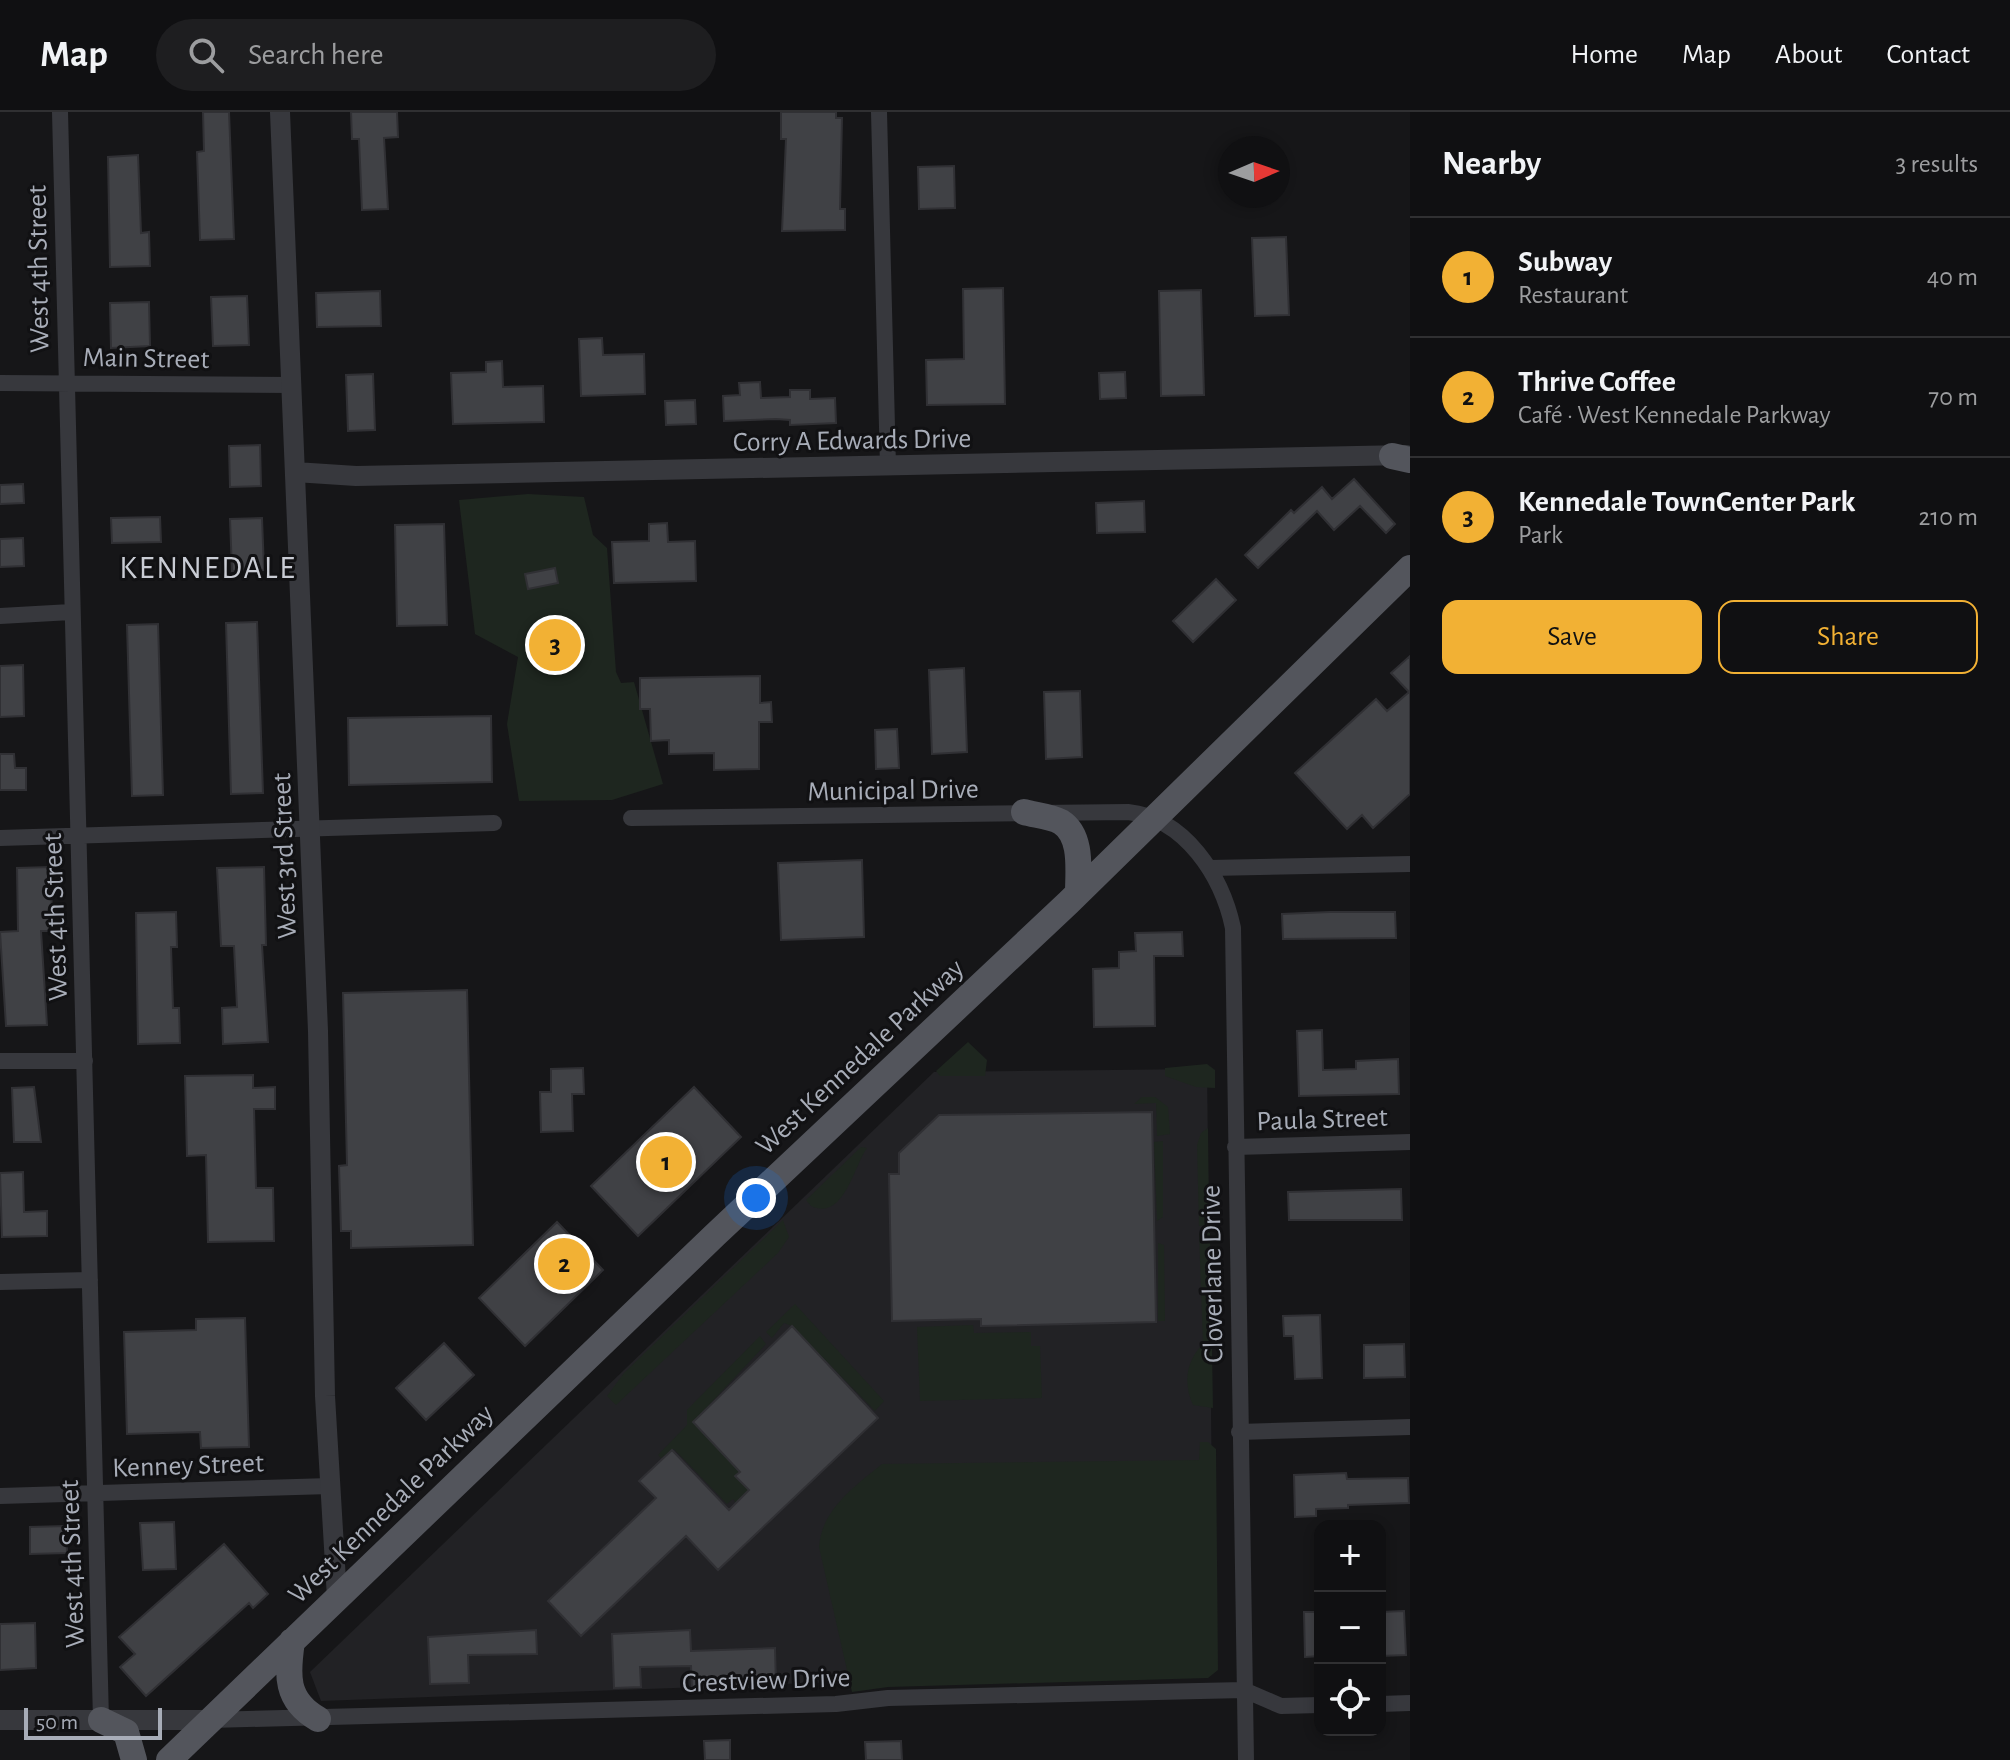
<!DOCTYPE html>
<html lang="en">
<head>
<meta charset="utf-8">
<style>
	:root { --surface:#101012; --page:#1e1e20; --text:#f1f3f6; --muted:#9c9d9f; --line:#303032; --accent:#f2b134 }
	body { margin:0; font-family:"Alegreya Sans",sans-serif; background:var(--page); color:var(--text) }
	.controls { position:absolute; right:24px; bottom:24px; display:grid; overflow:hidden; border-radius:16px; box-shadow:0 4px 12px #0003 }
	.controls button { width:72px; height:72px; display:grid; place-items:center; padding:0; border:0; border-bottom:2px solid var(--line); background:var(--surface); color:var(--text); font:40px sans-serif }
	.compass { position:absolute; left:1218px; top:24px; width:72px; height:72px; border-radius:50%; background:var(--surface); box-shadow:0 4px 12px #0003; rotate:88deg }
	.scale { position:absolute; left:24px; bottom:20px; width:138px; box-sizing:border-box; padding-left:8px; border:4px solid #a8adb8; border-top:0; font-size:22px; line-height:28px; white-space:nowrap; color:#a8adb8; -webkit-text-stroke:6px #111113; paint-order:stroke }
	.you { position:absolute; left:756px; top:1086px; width:28px; height:28px; margin:-20px; border:6px solid #fff; border-radius:50%; background:#1a73e8; box-shadow:0 0 0 12px #1a73e833 }
	.badge { display:grid; place-items:center; width:52px; height:52px; border-radius:50%; background:var(--accent); color:#111; font-size:26px; font-weight:700 }
	.pin { position:absolute; translate:-50% -50%; border:4px solid #fff; box-shadow:0 2px 8px #0006 }
	.list { margin:0; padding:0; list-style:none }
	h2 { display:flex; justify-content:space-between; align-items:center; height:104px; margin:0; padding:0 32px; font-size:34px }
	h2 small { font-size:26px; font-weight:400; color:var(--muted) }
	.list li { display:grid; grid-template-columns:52px 1fr auto; gap:24px; align-items:center; box-sizing:border-box; height:120px; padding:0 32px; border-top:2px solid var(--line) }
	.list b { display:block; font-size:30px; white-space:nowrap }
	.list p { margin:0; font-size:26px; white-space:nowrap; color:var(--muted) }
	.list em { font-size:26px; font-style:normal; color:var(--muted) }
	.actions { display:flex; gap:16px; padding:24px 32px }
	.actions a { flex:1; padding:18px 0; border:2px solid var(--accent); border-radius:16px; text-align:center; font-size:28px; color:var(--accent) }
	.actions .main { background:var(--accent); color:#111 }
	.icon { flex:none; width:44px; height:44px; fill:none; stroke:currentColor; stroke-width:2; stroke-linecap:round; stroke-linejoin:round }
	.map { position:relative; flex:none; width:1410px; height:1648px; overflow:hidden }
	header { display:flex; align-items:center; gap:48px; box-sizing:border-box; height:112px; padding:0 40px; background:var(--surface); border-bottom:2px solid var(--line) }
	header strong { font-size:38px }
	nav { display:flex; gap:44px; margin-inline-start:auto; font-size:28px }
	.search { width:560px; height:72px; background:var(--page); display:flex; align-items:center; gap:20px; box-sizing:border-box; padding:0 28px; border-radius:44px; color:var(--muted); font-size:30px }
	main { display:flex }
	aside { flex:1; background:var(--surface) }
	.map>svg:first-child { display:block }
</style>
</head>
<body>
<header>
<strong>Map</strong>
<div class="search"><svg class="icon" aria-label="search" viewBox="0 0 24 24"><circle cx="10" cy="10" r="6"/><path d="M15 15l6 6"/></svg>Search here</div>
<nav><a>Home</a><a>Map</a><a>About</a><a>Contact</a></nav>
</header>
<main>
<div class="map">
<svg width="1410" height="1648" viewBox="0 0 1410 1648">
	<rect width="100%" height="100%" fill="#161618"/>
	<path fill="#222225" d="M 1207,957 L 1214,1556 L 321,1589 L 310,1560 L 934,960 Z"/>
	<path fill="#1e261f" d="M 528,382 L 584,385 L 593,423 L 607,436 L 616,560 L 621,571 L 634,570 L 663,672 L 612,688 L 519,689 L 507,612 L 518,545 L 475,522 L 459,388 Z
		M 968,930 L 987,948 L 985,964 L 940,964 L 936,959 Z
		M 1207,952 L 1215,958 L 1215,976 L 1196,975 L 1165,964 L 1165,956 Z
		M 1142,985 L 1155,985 L 1168,995 L 1170,1022 L 1157,1024 L 1156,991 L 1134,992 Z
		M 1208,1016 L 1209,1113 L 1199,1114 L 1197,1033 L 1201,1021 Z
		M 1163,1029 L 1163,1105 L 1157,1109 L 1154,1030 Z
		M 861,1035 L 867,1036 C 853,1056 844,1109 811,1094 L 806,1088 Z
		M 783,1108 L 789,1125 L 778,1141 L 616,1293 L 607,1284 L 624,1261 Z
		M 1199,1121 L 1210,1121 L 1213,1296 L 1193,1293 C 1183,1271 1186,1249 1203,1232 Z
		M 1158,1131 L 1164,1133 L 1165,1209 L 1158,1209 Z
		M 795,1192 L 884,1289 L 875,1299 L 792,1214 L 784,1211 L 772,1226 L 766,1220 Z
		M 973,1213 L 974,1221 L 1031,1220 L 1031,1234 L 1040,1234 L 1042,1286 L 920,1289 L 917,1215 Z
		M 760,1224 L 766,1232 L 693,1310 L 740,1360 L 735,1364 L 749,1378 L 736,1391 L 733,1387 L 727,1392 L 674,1337 L 661,1346 L 658,1343 L 687,1313 L 687,1298 Z
		M 1200,1330 L 1208,1330 L 1216,1337 L 1218,1558 L 1208,1566 L 888,1575 L 852,1580 L 819,1435 C 822,1397 854,1375 882,1352 L 1199,1348 Z"/>
	<path fill="#404145" stroke="#303034" stroke-width="2" d="M 203,0 L 229,0 L 234,127 L 200,128 L 197,40 L 204,39 Z
		M 351,0 L 397,0 L 398,25 L 384,26 L 388,97 L 362,98 L 359,27 L 352,27 Z
		M 781,0 L 836,0 L 836,6 L 842,6 L 840,97 L 845,97 L 845,118 L 782,119 L 786,27 L 781,27 Z
		M 138,43 L 141,121 L 149,120 L 150,154 L 110,155 L 108,45 Z
		M 954,54 L 955,96 L 919,97 L 918,55 Z
		M 1286,125 L 1289,203 L 1255,204 L 1252,126 Z
		M 1003,176 L 1005,292 L 927,293 L 926,248 L 964,247 L 963,177 Z
		M 1201,178 L 1204,283 L 1161,284 L 1159,179 Z
		M 380,179 L 381,214 L 317,215 L 316,181 Z
		M 247,184 L 249,233 L 213,234 L 211,185 Z
		M 149,190 L 150,234 L 111,236 L 110,191 Z
		M 602,226 L 603,243 L 644,242 L 645,282 L 581,284 L 579,227 Z
		M 502,249 L 503,275 L 543,274 L 544,310 L 453,312 L 451,261 L 486,260 L 486,250 Z
		M 1125,260 L 1126,286 L 1100,287 L 1099,261 Z
		M 373,262 L 375,318 L 348,319 L 346,263 Z
		M 760,270 L 761,286 L 790,285 L 790,278 L 810,278 L 810,287 L 835,286 L 836,311 L 790,313 L 790,308 L 776,307 L 724,309 L 723,284 L 740,283 L 739,271 Z
		M 695,288 L 696,312 L 666,313 L 665,289 Z
		M 260,333 L 261,374 L 230,375 L 229,334 Z
		M 1354,367 L 1395,412 L 1386,421 L 1360,394 L 1334,418 L 1317,399 L 1258,456 L 1245,443 L 1291,398 L 1294,401 L 1322,375 L 1332,387 Z
		M 23,372 L 24,391 L 0,392 L 0,373 Z
		M 1144,389 L 1145,420 L 1097,421 L 1096,391 Z
		M 160,405 L 161,430 L 112,431 L 111,406 Z
		M 262,406 L 264,458 L 232,459 L 230,407 Z
		M 667,411 L 668,430 L 695,429 L 696,469 L 614,471 L 612,430 L 649,429 L 649,412 Z
		M 444,412 L 447,513 L 397,514 L 395,413 Z
		M 23,426 L 24,454 L 0,455 L 0,427 Z
		M 555,456 L 558,471 L 528,477 L 525,462 Z
		M 1216,467 L 1236,488 L 1193,530 L 1173,509 Z
		M 257,510 L 263,681 L 231,682 L 226,511 Z
		M 158,512 L 163,683 L 132,684 L 127,513 Z
		M 1410,544 L 1410,682 L 1373,716 L 1362,703 L 1347,717 L 1295,661 L 1376,587 L 1387,599 L 1409,580 L 1391,561 Z
		M 23,553 L 24,604 L 0,605 L 0,554 Z
		M 964,556 L 967,640 L 932,642 L 929,558 Z
		M 760,564 L 760,591 L 771,590 L 772,610 L 759,610 L 759,657 L 714,658 L 714,641 L 669,642 L 669,628 L 651,629 L 650,597 L 640,597 L 640,566 Z
		M 1080,579 L 1082,645 L 1046,647 L 1044,580 Z
		M 491,604 L 492,670 L 349,673 L 348,606 Z
		M 897,617 L 899,656 L 876,657 L 875,618 Z
		M 0,642 L 14,642 L 15,656 L 26,656 L 26,678 L 0,678 Z
		M 862,748 L 864,825 L 781,828 L 778,751 Z
		M 51,755 L 52,819 L 41,819 L 47,913 L 6,914 L 0,820 L 18,819 L 17,756 Z
		M 264,755 L 266,833 L 262,833 L 268,930 L 223,932 L 222,896 L 237,895 L 234,834 L 221,834 L 217,756 Z
		M 176,800 L 177,835 L 171,835 L 173,896 L 179,896 L 180,931 L 138,932 L 136,801 Z
		M 1330,800 L 1395,800 L 1396,826 L 1283,827 L 1282,802 Z
		M 1182,820 L 1183,844 L 1154,844 L 1155,914 L 1094,915 L 1093,857 L 1119,856 L 1119,840 L 1136,839 L 1135,821 Z
		M 467,878 L 473,1133 L 351,1136 L 351,1119 L 341,1119 L 339,1054 L 347,1053 L 343,881 Z
		M 1322,918 L 1323,958 L 1356,957 L 1356,949 L 1398,947 L 1399,982 L 1299,984 L 1297,919 Z
		M 583,956 L 584,982 L 572,982 L 573,1019 L 541,1020 L 540,980 L 551,980 L 551,957 Z
		M 253,963 L 253,976 L 275,975 L 275,997 L 254,997 L 256,1076 L 273,1076 L 274,1129 L 208,1130 L 206,1043 L 187,1044 L 185,964 Z
		M 34,975 L 41,1030 L 14,1030 L 12,976 Z
		M 694,975 L 741,1025 L 638,1124 L 591,1074 Z
		M 1152,1000 L 1156,1210 L 981,1214 L 981,1207 L 892,1209 L 889,1062 L 899,1062 L 899,1041 L 939,1003 Z
		M 23,1060 L 24,1100 L 47,1099 L 47,1124 L 2,1125 L 0,1061 Z
		M 1401,1077 L 1402,1108 L 1289,1108 L 1288,1080 Z
		M 557,1110 L 603,1158 L 525,1234 L 479,1186 Z
		M 1320,1203 L 1322,1266 L 1295,1267 L 1293,1224 L 1284,1224 L 1283,1204 Z
		M 245,1206 L 249,1335 L 201,1336 L 200,1320 L 127,1322 L 124,1220 L 196,1218 L 196,1207 Z
		M 792,1214 L 878,1306 L 718,1458 L 686,1424 L 581,1524 L 548,1489 L 656,1386 L 639,1369 L 672,1338 L 729,1398 L 749,1378 L 735,1364 L 740,1360 L 693,1310 Z
		M 444,1231 L 474,1263 L 426,1308 L 396,1276 Z
		M 1404,1232 L 1405,1265 L 1364,1266 L 1364,1233 Z
		M 1346,1361 L 1347,1367 L 1408,1366 L 1409,1391 L 1348,1393 L 1348,1396 L 1316,1397 L 1316,1404 L 1295,1405 L 1294,1363 Z
		M 174,1410 L 176,1457 L 143,1458 L 140,1411 Z
		M 66,1414 L 67,1441 L 30,1442 L 30,1415 Z
		M 224,1432 L 268,1482 L 253,1496 L 249,1491 L 146,1584 L 120,1555 L 135,1542 L 119,1525 Z
		M 1404,1499 L 1406,1543 L 1380,1544 L 1380,1500 Z
		M 1304,1500 L 1320,1500 L 1320,1544 L 1305,1545 Z
		M 35,1511 L 36,1556 L 0,1558 L 0,1512 Z
		M 536,1518 L 537,1542 L 468,1543 L 469,1571 L 430,1572 L 428,1525 Z
		M 690,1518 L 691,1539 L 775,1536 L 776,1574 L 692,1577 L 691,1554 L 640,1555 L 641,1575 L 614,1576 L 612,1522 Z
		M 730,1628 L 730,1648 L 705,1648 L 704,1629 Z
		M 901,1629 L 902,1648 L 866,1648 L 865,1630 Z"/>
	<g fill="none" stroke-linecap="round" stroke-linejoin="round">
		<path stroke="#37383d" stroke-width="16" d="M 60,0 L 101,1608
			M 879,0 L 888,354
			M 0,271 L 292,273
			M 0,504 L 71,500
			M 631,706 L 1128,700 C 1185,706 1222,764 1233,816 L 1246,1648
			M 0,726 L 494,711
			M 1210,756 L 1410,752
			M 0,949 L 85,949
			M 1235,1035 L 1410,1030
			M 0,1170 L 90,1168
			M 1239,1320 L 1410,1315
			M 0,1384 L 330,1374
			M 1380,1592 L 1410,1591
			M 210,1608 L 836,1592 L 888,1586 L 1244,1578 L 1281,1594 L 1320,1593"/>
		<path stroke="#37383d" stroke-width="20" d="M 280,0 L 318,919 L 325,1284 L 337,1486
			M 295,360 L 356,364 L 1406,343
			M 0,1608 L 210,1608"/>
		<path stroke="#53555c" stroke-width="26" d="M 1392,344 L 1410,348
			M 1024,700 C 1034,703 1051,704 1061,710 C 1083,724 1078,759 1078,781
			M 292,1529 C 287,1563 285,1588 318,1607
			M 101,1608 L 126,1620 L 134,1648
			M 169,1648 L 715,1123 L 1068,791 L 1410,456"/>
	</g>
	<g text-anchor="middle" stroke-width="6" stroke-linejoin="round" paint-order="stroke">
		<g font-size="28" fill="#a8adb8" stroke="#111113">
			<text transform="translate(37 157) rotate(-91)" y="10">West 4th Street</text>
			<text transform="translate(146 245) rotate(1)" y="10">Main Street</text>
			<text transform="translate(852 327) rotate(-1)" y="10">Corry A Edwards Drive</text>
			<text transform="translate(893 677) rotate(-1)" y="10">Municipal Drive</text>
			<text transform="translate(283 744) rotate(-92)" y="10">West 3rd Street</text>
			<text transform="translate(54 805) rotate(-92)" y="10">West 4th Street</text>
			<text transform="translate(859 944) rotate(-43)" y="10">West Kennedale Parkway</text>
			<text transform="translate(1322 1006) rotate(-2)" y="10">Paula Street</text>
			<text transform="translate(1211 1162) rotate(-91)" y="10">Cloverlane Drive</text>
			<text transform="translate(188 1352) rotate(-2)" y="10">Kenney Street</text>
			<text transform="translate(390 1391) rotate(-44)" y="10">West Kennedale Parkway</text>
			<text transform="translate(71 1452) rotate(-92)" y="10">West 4th Street</text>
			<text transform="translate(766 1567) rotate(-2)" y="10">Crestview Drive</text>
		</g>
		<g font-size="32" letter-spacing="2" fill="#c9ccd4" stroke="#111113">
			<text x="208" y="466">KENNEDALE</text>
		</g>
	</g>
</svg>
<div class="controls">
<button>+</button>
<button>−</button>
<button><svg class="icon" aria-label="locate" viewBox="0 0 24 24"><circle cx="12" cy="12" r="6"/><path d="M12 2v4M12 18v4M2 12h4M18 12h4"/></svg></button>
</div>
<svg class="compass" viewBox="-18 -18 36 36"><path d="M0-13l5 13h-10z" fill="#e53935"/><path d="M0 13l5-13h-10z" fill="#9c9d9f"/></svg>
<div class="scale">50 m</div>
<div class="you"></div>
<div class="pin badge" style="left:666px;top:1050px">1</div>
<div class="pin badge" style="left:564px;top:1152px">2</div>
<div class="pin badge" style="left:555px;top:533px">3</div>
</div>
<aside>
<h2>Nearby<small>3 results</small></h2>
<ul class="list">
<li><span class="badge">1</span><div><b>Subway</b><p>Restaurant</p></div><em>40 m</em></li>
<li><span class="badge">2</span><div><b>Thrive Coffee</b><p>Café · West Kennedale Parkway</p></div><em>70 m</em></li>
<li><span class="badge">3</span><div><b>Kennedale TownCenter Park</b><p>Park</p></div><em>210 m</em></li>
</ul>
<div class="actions"><a class="main">Save</a><a>Share</a></div>
</aside>
</main>
</body>
</html>
